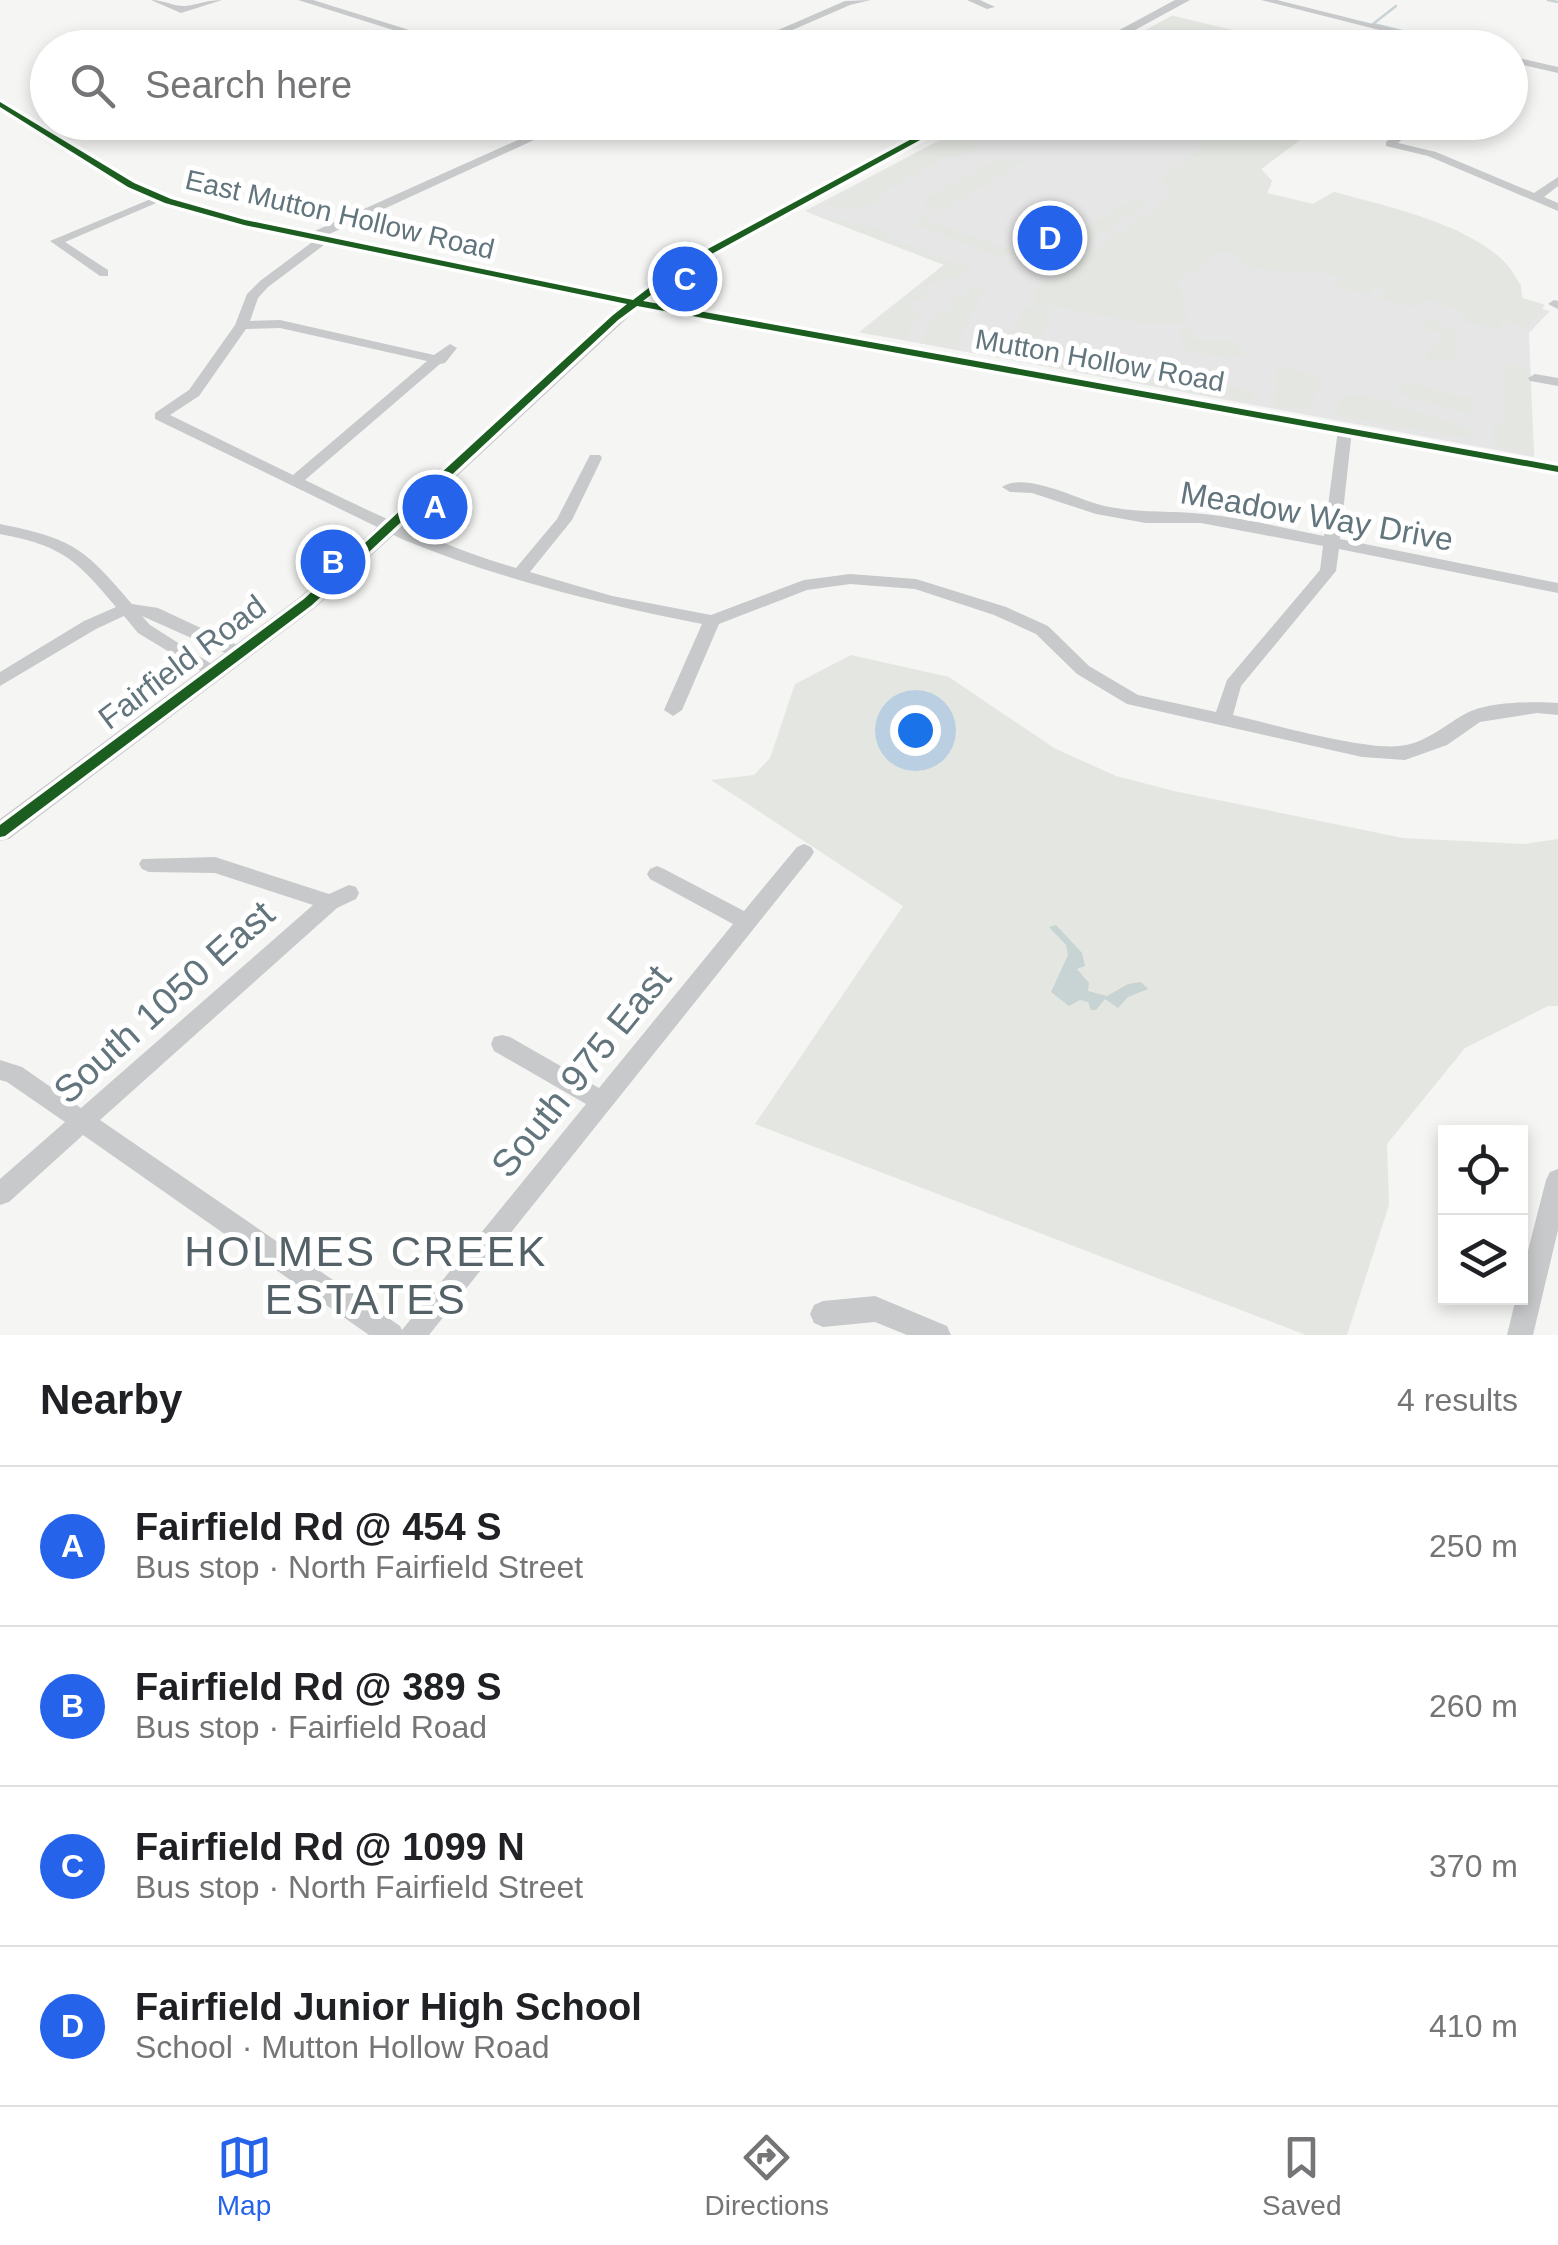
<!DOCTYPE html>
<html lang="en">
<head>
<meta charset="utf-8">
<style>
	:root { --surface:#fff; --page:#f6f6f6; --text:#202124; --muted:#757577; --line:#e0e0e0; --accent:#2563eb }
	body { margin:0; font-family:Helvetica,sans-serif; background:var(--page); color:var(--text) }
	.controls { position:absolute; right:30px; bottom:30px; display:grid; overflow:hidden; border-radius:0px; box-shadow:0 5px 15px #0003 }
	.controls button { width:90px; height:90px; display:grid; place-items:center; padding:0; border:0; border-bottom:2px solid var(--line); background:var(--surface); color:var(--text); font:50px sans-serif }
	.you { position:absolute; left:915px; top:730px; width:35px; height:35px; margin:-25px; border:8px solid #fff; border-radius:50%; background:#1a73e8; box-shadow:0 0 0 15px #1a73e833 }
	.badge { display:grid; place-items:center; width:65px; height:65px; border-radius:50%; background:var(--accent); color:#fff; font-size:32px; font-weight:700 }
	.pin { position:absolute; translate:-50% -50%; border:5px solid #fff; box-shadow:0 2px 10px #0006 }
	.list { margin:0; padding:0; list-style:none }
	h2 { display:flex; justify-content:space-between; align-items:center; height:130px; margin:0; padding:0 40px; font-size:42px }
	h2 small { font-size:32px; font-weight:400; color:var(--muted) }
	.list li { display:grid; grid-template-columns:65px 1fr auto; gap:30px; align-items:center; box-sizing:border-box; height:160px; padding:0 40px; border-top:2px solid var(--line) }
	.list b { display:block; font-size:38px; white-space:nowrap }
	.list p { margin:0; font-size:32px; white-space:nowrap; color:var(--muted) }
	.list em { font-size:32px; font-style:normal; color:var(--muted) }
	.icon { flex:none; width:55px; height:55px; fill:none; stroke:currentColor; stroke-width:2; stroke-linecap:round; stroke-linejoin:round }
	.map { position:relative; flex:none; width:1558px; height:1335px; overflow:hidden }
	.search { position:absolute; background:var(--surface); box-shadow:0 5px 15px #0003; left:30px; right:30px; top:30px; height:110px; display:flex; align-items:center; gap:25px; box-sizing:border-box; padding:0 35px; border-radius:55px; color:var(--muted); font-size:38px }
	.sheet { height:770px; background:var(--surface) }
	nav { display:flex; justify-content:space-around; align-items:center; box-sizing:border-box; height:140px; border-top:2px solid var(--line); background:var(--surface); font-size:28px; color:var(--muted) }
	nav a { display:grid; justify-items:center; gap:5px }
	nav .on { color:var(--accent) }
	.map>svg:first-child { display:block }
</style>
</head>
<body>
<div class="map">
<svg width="1558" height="1335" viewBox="0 0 1558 1335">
	<rect width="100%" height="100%" fill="#f5f5f4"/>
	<path fill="#e5e6e5" d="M 972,123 L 1323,123 L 1261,169 L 1272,181 L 1267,193 L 1313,204 L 1334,192 L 1456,230 L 1498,256 L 1521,285 L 1522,298 L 1545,305 L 1542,309 L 1550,311 L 1529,333 L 1534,457 L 859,332 L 946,263 L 805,211 Z"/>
	<path fill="#e4e7e1" d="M 1173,15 L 1174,16 L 1303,47 L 1114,47 Z
		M 1323,123 L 1261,169 L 1272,181 L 1267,193 L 1313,204 L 1334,192 C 1385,206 1518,233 1522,298 L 1545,305 L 1526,327 L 1503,321 L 1496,330 L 1460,320 L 1465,311 L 1422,299 L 1415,308 L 1380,298 L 1386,289 L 1376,286 L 1368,295 L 1334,285 L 1341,277 L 1323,272 L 1243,269 L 1238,253 L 1219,252 L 1178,281 L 1188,322 L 1138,323 L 1060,307 L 1034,307 L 1036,296 L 1032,292 L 1169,199 L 1170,192 L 1161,178 L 1201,149 L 1186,123 Z
		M 952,135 L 983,143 L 954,159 L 945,157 L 878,195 L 883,198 C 861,211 850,215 826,203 Z
		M 1028,159 L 941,211 L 924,205 L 923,201 L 992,162 Z
		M 1134,198 L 1148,202 L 1041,273 L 1017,260 L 1035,265 L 1035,261 Z
		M 809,213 L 879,228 L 888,232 L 884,236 L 971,269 L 955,279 L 943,277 L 920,291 L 947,302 L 929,297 L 905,304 L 920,312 L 904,340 L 862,333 L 944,265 Z
		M 930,213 L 936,213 L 927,220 L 1016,252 L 1002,257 L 916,225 L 915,222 Z
		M 975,286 L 984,290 L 954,349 L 919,343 L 932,318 L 954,308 L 949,304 Z
		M 1025,306 L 1052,312 L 1033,356 L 1097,368 L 1101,363 L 1113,364 L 1112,375 L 1007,359 L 1024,319 L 1001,358 Z
		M 1429,319 L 1457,331 L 1455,360 L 1423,361 L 1444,334 L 1423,328 L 1426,324 L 1415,320 Z
		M 1179,329 L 1191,329 L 1194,340 L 1236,340 L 1244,354 L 1229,359 L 1190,350 L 1184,347 Z
		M 1506,364 L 1524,367 L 1529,373 L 1534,453 L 1499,447 L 1493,440 L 1495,423 L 1503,423 Z
		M 1285,367 L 1321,378 L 1311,410 L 1275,407 L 1276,388 L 1300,392 L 1276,387 L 1277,369 Z
		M 1135,371 L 1155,374 L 1152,379 L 1222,391 L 1228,386 L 1250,391 L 1254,399 L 1247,402 L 1137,382 L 1133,381 Z
		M 1405,381 L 1459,397 L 1469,397 L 1474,401 L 1472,415 L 1394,392 Z
		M 1361,394 L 1466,428 L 1472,432 L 1470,439 L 1335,416 L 1340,396 Z
		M 851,655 L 949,677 L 1054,748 L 1116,776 L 1174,791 L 1403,838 L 1524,844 L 1558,839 L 1558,1006 L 1548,1006 L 1465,1048 L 1387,1144 L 1389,1205 L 1347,1335 L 1306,1335 L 755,1124 L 903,906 L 711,780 L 754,775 L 770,758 L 795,684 Z"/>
	<path fill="#c8d3d4" d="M 1056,925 L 1082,953 L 1085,966 L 1077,969 L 1089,983 L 1088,991 L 1107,996 L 1128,984 L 1141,982 L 1148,989 L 1128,997 L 1118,1008 L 1105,999 L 1096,1010 L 1091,1010 L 1088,1002 L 1080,1000 L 1069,1006 L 1051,992 L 1068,955 L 1066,945 L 1049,927 Z"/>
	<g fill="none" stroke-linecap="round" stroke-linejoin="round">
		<path stroke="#c8d3d4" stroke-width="2.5" d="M 1548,0 L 1558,2
			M 1396,6 L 1373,24 L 1472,48"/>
		<path fill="#c7c9ca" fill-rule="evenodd" d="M 151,0 C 164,0 175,7 186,6 C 199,4 209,0 222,0 L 181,13 Z
			M 298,0 L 313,0 L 467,48 L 450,48 Z
			M 871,0 L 850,5 L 751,48 L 737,48 L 845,1 Z
			M 967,0 L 980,0 L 995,7 L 987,9 Z
			M 1261,0 L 1277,0 L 1469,48 L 1450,48 Z
			M 1510,56 L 1558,67 L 1558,73 L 1510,62 Z
			M 558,122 L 573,122 L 325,236 L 330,239 L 328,242 L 268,287 L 258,298 L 250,321 L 280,320 L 434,355 L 450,344 L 457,348 L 445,363 L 440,364 L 305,480 C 375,514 441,546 516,568 L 557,519 L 590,455 L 600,455 L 602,458 L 572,520 L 530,572 L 612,596 L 711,615 L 804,580 L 850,574 L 916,579 L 1006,607 L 1048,626 L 1089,666 L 1138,695 L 1216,712 L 1227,680 L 1320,570 L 1323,546 L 1201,523 L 1146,523 L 1096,514 L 1032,493 L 1010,492 L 1002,487 C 1024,472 1073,497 1097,504 C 1133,514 1167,510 1204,514 C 1244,518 1284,528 1324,536 L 1338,430 L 1345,426 L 1352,430 L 1340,539 L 1558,583 L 1558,593 L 1339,549 L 1336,571 L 1241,686 L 1233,715 C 1272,724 1372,753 1406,745 C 1430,740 1446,724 1467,713 C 1487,702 1535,701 1558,703 L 1558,715 L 1537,713 L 1480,722 L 1447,745 L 1405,760 L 1362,757 L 1127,704 L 1077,674 L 1036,634 L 994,615 L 915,589 L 850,584 L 807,590 L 719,624 L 682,710 L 673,716 L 664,710 L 702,624 C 600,604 500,579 404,540 L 155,419 L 155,413 L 189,390 L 235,325 L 247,294 L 260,281 L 315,240 L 308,240 L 308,234 ZM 280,328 L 427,361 L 293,475 L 170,415 L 199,396 L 246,329 Z
			M 1409,122 L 1421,122 L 1398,143 L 1436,152 L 1534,193 L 1558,177 L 1558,186 L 1544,197 L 1558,203 L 1558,211 L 1428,156 L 1386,146 L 1386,142 Z
			M 158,196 L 168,198 L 65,242 L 108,270 L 108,276 L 100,276 L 50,241 Z
			M 1554,300 L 1558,301 L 1558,309 L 1548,304 Z
			M 1535,374 L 1558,378 L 1558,386 L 1530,381 L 1528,378 Z
			M 0,524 C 74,539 84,548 132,604 L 158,608 L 246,649 L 249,653 L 246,657 L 234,657 L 142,616 L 150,625 L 224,672 L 221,676 L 209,676 L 138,633 L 124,616 L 96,629 L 0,686 L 0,672 L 84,621 L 116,607 C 76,559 62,546 0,534 Z
			M 804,844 L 811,847 L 814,852 L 811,857 L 429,1335 L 369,1335 L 83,1135 L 9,1202 L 0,1205 L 0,1179 L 65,1122 L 7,1082 L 0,1080 L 0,1060 L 22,1067 L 81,1108 L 313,905 L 215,873 L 149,872 L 142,869 L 139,864 L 142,859 L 215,857 L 329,894 L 349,885 L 356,887 L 359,893 L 356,899 L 337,908 L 100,1120 L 400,1326 L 402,1330 L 586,1104 L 494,1051 L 491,1044 L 494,1037 L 502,1035 L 510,1037 L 599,1088 L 733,924 L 650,879 L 647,874 L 650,869 L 657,866 L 664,869 L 744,911 L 797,847 Z
			M 1558,1169 L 1558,1230 L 1533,1335 L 1507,1335 L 1516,1298 L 1520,1298 L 1520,1282 L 1546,1180 L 1550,1172 Z
			M 875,1296 L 947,1326 L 951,1335 L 907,1335 L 875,1322 L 823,1327 L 814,1323 L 810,1314 L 814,1305 L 823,1301 Z"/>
		<path fill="#c7c9ca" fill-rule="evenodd" d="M 1175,0 L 1190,0 L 1102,48 L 1086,48 Z
			M 0,100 L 136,182 L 173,198 L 246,218 L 632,297 L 677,263 L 939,122 L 956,122 L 689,269 L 649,300 L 1558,463 L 1558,475 L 638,308 L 316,607 L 9,839 L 0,841 L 0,819 L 300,597 L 621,305 L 244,227 L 163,204 L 126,188 L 0,110 Z"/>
		<defs>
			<path id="cycleway" d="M 0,102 L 134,183 L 171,199 L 245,220 L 633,300 L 680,264 L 943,122 L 953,122 L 686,268 L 643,301 L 1558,466 L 1558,472 L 637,306 L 618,320 L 312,605 L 5,836 L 0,837 L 0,825 L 304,599 L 612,316 L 627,304 L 244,225 L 165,203 L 128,187 L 0,107 Z"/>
		</defs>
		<use href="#cycleway" stroke="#fff" stroke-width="7"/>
		<use href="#cycleway" fill="#1b5e20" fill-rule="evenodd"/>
	</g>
	<g text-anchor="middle" stroke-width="10" stroke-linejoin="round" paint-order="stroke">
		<g font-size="28" fill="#62757d" stroke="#fff">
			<text transform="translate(340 214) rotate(13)" y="10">East Mutton Hollow Road</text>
			<text transform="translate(1100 360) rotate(10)" y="10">Mutton Hollow Road</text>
		</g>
		<g font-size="32" fill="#62757d" stroke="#fff">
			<text transform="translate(1317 516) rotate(10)" y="11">Meadow Way Drive</text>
			<text transform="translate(182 662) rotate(-37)" y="11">Fairfield Road</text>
		</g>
		<g font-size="38" fill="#62757d" stroke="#fff">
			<text transform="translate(164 1002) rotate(-42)" y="13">South 1050 East</text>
			<text transform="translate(581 1071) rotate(-51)" y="13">South 975 East</text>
		</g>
		<g font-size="42" letter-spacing="2.5" fill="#546268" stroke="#fff">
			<text x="366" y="1266">HOLMES CREEK<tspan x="366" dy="48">ESTATES</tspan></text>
		</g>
	</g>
</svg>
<div class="controls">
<button><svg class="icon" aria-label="locate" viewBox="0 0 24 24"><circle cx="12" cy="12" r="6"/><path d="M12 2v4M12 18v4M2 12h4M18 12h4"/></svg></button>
<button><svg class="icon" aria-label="layers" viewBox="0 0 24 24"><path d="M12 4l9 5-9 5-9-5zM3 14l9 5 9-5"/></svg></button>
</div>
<div class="you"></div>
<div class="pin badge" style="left:435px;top:507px">A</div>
<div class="pin badge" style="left:333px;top:562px">B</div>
<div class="pin badge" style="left:685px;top:279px">C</div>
<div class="pin badge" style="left:1050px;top:238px">D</div>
<div class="search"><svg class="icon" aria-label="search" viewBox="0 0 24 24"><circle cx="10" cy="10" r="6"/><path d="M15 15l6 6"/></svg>Search here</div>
</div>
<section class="sheet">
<h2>Nearby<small>4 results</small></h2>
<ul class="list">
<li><span class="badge">A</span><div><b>Fairfield Rd @ 454 S</b><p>Bus stop · North Fairfield Street</p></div><em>250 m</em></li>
<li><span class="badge">B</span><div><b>Fairfield Rd @ 389 S</b><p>Bus stop · Fairfield Road</p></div><em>260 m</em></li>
<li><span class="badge">C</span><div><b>Fairfield Rd @ 1099 N</b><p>Bus stop · North Fairfield Street</p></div><em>370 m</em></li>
<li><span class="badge">D</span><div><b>Fairfield Junior High School</b><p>School · Mutton Hollow Road</p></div><em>410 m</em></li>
</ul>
</section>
<nav>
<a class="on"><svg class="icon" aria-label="map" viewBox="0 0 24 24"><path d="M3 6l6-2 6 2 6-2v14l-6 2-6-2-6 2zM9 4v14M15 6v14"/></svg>Map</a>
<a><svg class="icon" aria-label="directions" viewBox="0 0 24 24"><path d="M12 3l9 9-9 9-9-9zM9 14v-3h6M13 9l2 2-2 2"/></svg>Directions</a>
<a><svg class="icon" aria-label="saved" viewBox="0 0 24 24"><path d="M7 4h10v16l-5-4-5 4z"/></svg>Saved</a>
</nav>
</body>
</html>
